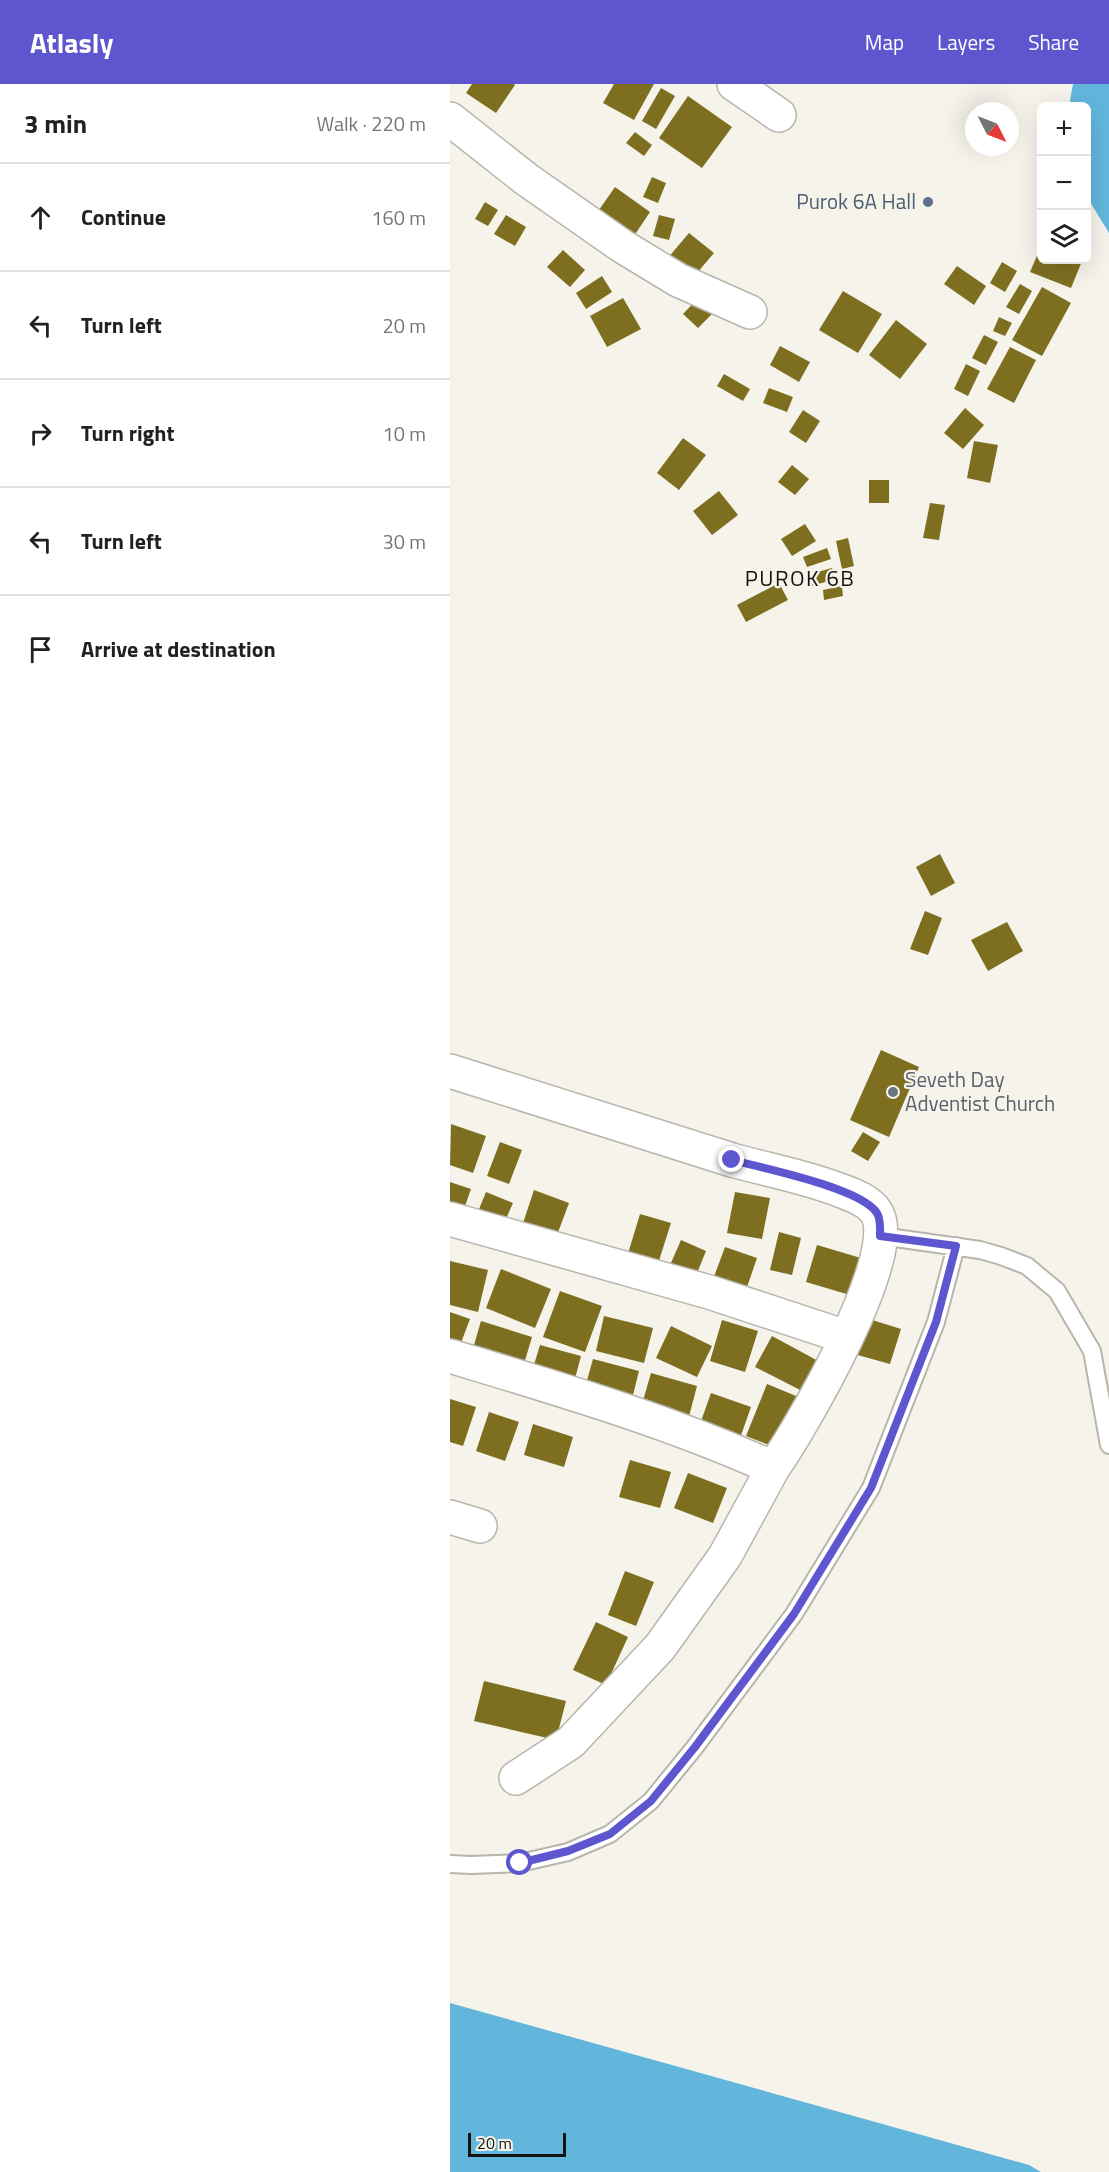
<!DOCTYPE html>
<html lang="en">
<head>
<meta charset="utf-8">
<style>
	:root { --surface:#fff; --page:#f2f2f2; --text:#202124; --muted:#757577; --line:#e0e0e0; --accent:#5e56ce }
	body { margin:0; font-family:"Titillium Web",sans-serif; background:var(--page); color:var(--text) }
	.controls { position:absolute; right:18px; top:18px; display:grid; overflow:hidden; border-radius:9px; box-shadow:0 6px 24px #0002 }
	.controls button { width:54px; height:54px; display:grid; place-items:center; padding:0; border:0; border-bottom:2px solid var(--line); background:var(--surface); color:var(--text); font:30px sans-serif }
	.compass { position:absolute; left:515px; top:18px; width:54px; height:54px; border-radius:50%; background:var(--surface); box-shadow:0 6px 24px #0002; rotate:132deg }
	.scale { position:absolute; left:18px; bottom:15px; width:98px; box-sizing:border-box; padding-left:6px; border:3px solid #141310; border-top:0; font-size:16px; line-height:21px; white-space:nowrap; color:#141310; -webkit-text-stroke:4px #f5f3ea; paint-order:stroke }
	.stop { position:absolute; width:18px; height:18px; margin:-14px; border:4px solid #5e56ce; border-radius:50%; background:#fff }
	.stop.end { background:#5e56ce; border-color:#fff; box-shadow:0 2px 6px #0008 }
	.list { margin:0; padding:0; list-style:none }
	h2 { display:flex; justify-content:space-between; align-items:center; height:78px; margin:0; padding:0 24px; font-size:26px }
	h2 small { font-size:20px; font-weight:400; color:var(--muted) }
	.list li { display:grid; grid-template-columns:39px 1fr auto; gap:18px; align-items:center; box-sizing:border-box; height:108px; padding:0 24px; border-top:2px solid var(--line) }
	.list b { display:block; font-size:22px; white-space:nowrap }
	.list em { font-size:20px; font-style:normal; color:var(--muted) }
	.icon { flex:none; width:33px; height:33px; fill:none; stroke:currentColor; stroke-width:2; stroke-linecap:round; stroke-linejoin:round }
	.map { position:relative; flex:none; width:659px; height:2088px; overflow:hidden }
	header { display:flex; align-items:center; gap:36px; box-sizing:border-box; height:84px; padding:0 30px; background:var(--accent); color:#fff }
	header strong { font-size:28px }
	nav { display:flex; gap:33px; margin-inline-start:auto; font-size:21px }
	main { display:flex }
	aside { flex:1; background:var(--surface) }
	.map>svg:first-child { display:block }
</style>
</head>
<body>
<header>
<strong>Atlasly</strong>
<nav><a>Map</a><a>Layers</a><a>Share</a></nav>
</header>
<main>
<aside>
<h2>3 min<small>Walk · 220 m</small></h2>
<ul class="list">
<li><svg class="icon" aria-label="ahead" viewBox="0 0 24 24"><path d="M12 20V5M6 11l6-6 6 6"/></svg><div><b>Continue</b></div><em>160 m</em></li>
<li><svg class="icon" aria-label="left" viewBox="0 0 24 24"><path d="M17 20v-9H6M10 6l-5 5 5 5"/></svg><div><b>Turn left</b></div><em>20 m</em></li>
<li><svg class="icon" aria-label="right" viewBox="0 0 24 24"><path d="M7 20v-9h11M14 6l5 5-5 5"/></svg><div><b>Turn right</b></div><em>10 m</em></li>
<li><svg class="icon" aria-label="left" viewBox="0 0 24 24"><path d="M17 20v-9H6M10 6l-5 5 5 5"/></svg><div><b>Turn left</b></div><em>30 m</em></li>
<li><svg class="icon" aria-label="arrive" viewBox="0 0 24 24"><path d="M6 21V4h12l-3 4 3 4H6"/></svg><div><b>Arrive at destination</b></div></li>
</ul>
</aside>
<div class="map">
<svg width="659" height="2088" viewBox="0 0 659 2088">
	<rect width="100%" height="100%" fill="#f5f3ea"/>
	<path fill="#62b6dc" d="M 623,0 L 659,0 L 659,149 L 637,113 L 636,22 L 621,22 L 620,16 Z
		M 0,1919 L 579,2081 L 591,2088 L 0,2088 Z"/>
	<path fill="#7e6f20" d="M 22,0 L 64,0 L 65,1 L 46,29 L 16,9 Z
		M 164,0 L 204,0 L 184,36 L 153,19 Z
		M 211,4 L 225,12 L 206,45 L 192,37 Z
		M 238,12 L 282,43 L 252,84 L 209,54 Z
		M 185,48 L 202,61 L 194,72 L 176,59 Z
		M 202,93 L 216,99 L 208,119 L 193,113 Z
		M 165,103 L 200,128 L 180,158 L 144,133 Z
		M 35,118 L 48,126 L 38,142 L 25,135 Z
		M 56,131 L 76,143 L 65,162 L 44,150 Z
		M 209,131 L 225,135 L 219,156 L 203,152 Z
		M 239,149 L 264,169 L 241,196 L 217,175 Z
		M 592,160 L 592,176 L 632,177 L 621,204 L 580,188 Z
		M 113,166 L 135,186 L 120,203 L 97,183 Z
		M 552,178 L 567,187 L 555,208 L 540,199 Z
		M 507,182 L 536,202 L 524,221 L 494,200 Z
		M 152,192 L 162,208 L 136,225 L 126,209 Z
		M 570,200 L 582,207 L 569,230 L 556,223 Z
		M 592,203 L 621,219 L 592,272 L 562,256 Z
		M 393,207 L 432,230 L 408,269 L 369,246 Z
		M 254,208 L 269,223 L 248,244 L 233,230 Z
		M 173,214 L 191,245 L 157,263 L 140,232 Z
		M 549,233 L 562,239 L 555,252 L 543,247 Z
		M 446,236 L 477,260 L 450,295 L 419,271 Z
		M 534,251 L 548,258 L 536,281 L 522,274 Z
		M 330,262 L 360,278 L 349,298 L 320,281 Z
		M 560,263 L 586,276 L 564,319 L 537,305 Z
		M 516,280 L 530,287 L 518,312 L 504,305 Z
		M 274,290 L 300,305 L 293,317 L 267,302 Z
		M 319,304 L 343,313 L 337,328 L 313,319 Z
		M 515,324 L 534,341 L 513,365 L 494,349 Z
		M 353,326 L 370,337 L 356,359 L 339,348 Z
		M 233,354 L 256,371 L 229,406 L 207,389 Z
		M 524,357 L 548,361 L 540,399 L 517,394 Z
		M 342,381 L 359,395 L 345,411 L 328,398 Z
		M 419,396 L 439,396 L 439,419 L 419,419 Z
		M 269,407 L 288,431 L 262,451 L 243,427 Z
		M 480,419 L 495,421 L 489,456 L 473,454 Z
		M 355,440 L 366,457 L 342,472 L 331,455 Z
		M 398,454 L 404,482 L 392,485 L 386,457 Z
		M 377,464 L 381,475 L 357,483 L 353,473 Z
		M 382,484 L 386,495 L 361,502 L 357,491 Z
		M 329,499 L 338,516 L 296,538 L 287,521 Z
		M 392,502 L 393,512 L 374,516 L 373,506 Z
		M 490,770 L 505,799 L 481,812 L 466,783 Z
		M 475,827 L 492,834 L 478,871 L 460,865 Z
		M 557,838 L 573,867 L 538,887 L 521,856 Z
		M 431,966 L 469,983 L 439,1053 L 400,1036 Z
		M 1,1040 L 36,1052 L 23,1089 L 0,1081 Z
		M 413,1048 L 430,1058 L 418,1077 L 401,1067 Z
		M 50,1058 L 72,1066 L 59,1100 L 37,1092 Z
		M 0,1098 L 21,1105 L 10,1136 L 0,1133 Z
		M 84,1106 L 119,1119 L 107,1151 L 73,1139 Z
		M 36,1108 L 63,1119 L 51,1146 L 25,1135 Z
		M 285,1108 L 320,1114 L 312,1155 L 277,1149 Z
		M 190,1130 L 221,1139 L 206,1186 L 176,1176 Z
		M 329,1148 L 351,1154 L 342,1191 L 320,1186 Z
		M 231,1156 L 256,1167 L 243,1199 L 217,1188 Z
		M 367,1161 L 421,1177 L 410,1214 L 356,1198 Z
		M 275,1163 L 307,1174 L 295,1209 L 262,1198 Z
		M 0,1177 L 38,1186 L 28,1228 L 0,1221 Z
		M 51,1185 L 101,1205 L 85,1244 L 36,1224 Z
		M 110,1207 L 152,1222 L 135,1268 L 93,1253 Z
		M 0,1228 L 20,1235 L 6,1272 L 0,1270 Z
		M 154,1232 L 203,1244 L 194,1279 L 146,1267 Z
		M 416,1234 L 451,1245 L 440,1280 L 404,1270 Z
		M 272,1236 L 308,1247 L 295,1288 L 260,1277 Z
		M 31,1237 L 82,1253 L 71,1290 L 20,1275 Z
		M 221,1242 L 262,1262 L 247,1293 L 206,1274 Z
		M 322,1252 L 372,1279 L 356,1309 L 305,1283 Z
		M 90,1261 L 131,1272 L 122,1306 L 80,1294 Z
		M 143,1275 L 189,1287 L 181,1319 L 134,1307 Z
		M 201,1289 L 247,1302 L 237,1340 L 190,1327 Z
		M 317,1300 L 351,1314 L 329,1365 L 296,1352 Z
		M 261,1309 L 301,1323 L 290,1354 L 250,1340 Z
		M 0,1315 L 26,1323 L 13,1362 L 0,1358 Z
		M 39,1328 L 69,1338 L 55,1377 L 26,1367 Z
		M 83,1340 L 123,1353 L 114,1383 L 74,1371 Z
		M 180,1376 L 221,1388 L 210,1424 L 169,1413 Z
		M 238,1389 L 277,1404 L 263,1439 L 224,1424 Z
		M 175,1487 L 204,1498 L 186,1542 L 158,1531 Z
		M 146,1538 L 178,1553 L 156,1601 L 123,1586 Z
		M 34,1597 L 116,1617 L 106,1656 L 24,1637 Z"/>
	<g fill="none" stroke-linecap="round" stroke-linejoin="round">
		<defs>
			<path id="service" d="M 431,1152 L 530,1166 L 551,1172 L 577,1182 L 607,1207 L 642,1267 L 659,1361
				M 0,1780 L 21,1781 L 70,1779 L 118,1768 L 160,1750 L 201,1717 L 245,1663 L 344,1530 L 421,1404 L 486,1238 L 506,1162"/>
			<path id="minor" d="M 284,0 L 329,31
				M 0,35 L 76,95 L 172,162 L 228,196 L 300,228
				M 0,987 C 94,1017 188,1047 282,1076 C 318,1086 357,1093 392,1107 C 403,1111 419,1117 426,1128 C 454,1168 350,1346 323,1384 C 219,1337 109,1305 0,1272
				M 0,1135 L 259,1208 L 396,1253
				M 0,1433 L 30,1442
				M 66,1694 L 121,1658 L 210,1563 L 275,1472 L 323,1384"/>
		</defs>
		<use href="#service" stroke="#b7b5ac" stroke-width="20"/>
		<use href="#minor" stroke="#b7b5ac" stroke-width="36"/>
		<use href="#service" stroke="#fff" stroke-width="16"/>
		<use href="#minor" stroke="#fff" stroke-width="33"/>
	</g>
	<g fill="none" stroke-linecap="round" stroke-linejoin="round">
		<path stroke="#5e56ce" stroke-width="8" d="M 70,1779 L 118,1767 L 160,1750 L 201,1717 L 245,1663 L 344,1530 L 421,1404 L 486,1238 L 506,1162 L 430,1152 C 430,1144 431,1136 427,1129 C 411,1104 313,1084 282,1076"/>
	</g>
	<circle fill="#5c6f8a" stroke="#f5f3ea" stroke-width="2" cx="478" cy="118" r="6"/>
	<circle fill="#6b7280" stroke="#f5f3ea" stroke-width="2" cx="443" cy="1008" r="6"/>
	<g text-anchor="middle" stroke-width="4.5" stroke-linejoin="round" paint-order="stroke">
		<g font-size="21" fill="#4e5e75" stroke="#f5f3ea" text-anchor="end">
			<text x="466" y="125">Purok 6A Hall</text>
		</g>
		<g font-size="21" fill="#5b616d" stroke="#f5f3ea" text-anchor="start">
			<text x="455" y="1003">Seveth Day<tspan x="455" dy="24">Adventist Church</tspan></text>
		</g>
		<g font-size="22" letter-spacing="1.5" fill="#141310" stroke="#f5f3ea">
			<text x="350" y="502">PUROK 6B</text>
		</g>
	</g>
</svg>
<div class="controls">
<button>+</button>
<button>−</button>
<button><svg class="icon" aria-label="layers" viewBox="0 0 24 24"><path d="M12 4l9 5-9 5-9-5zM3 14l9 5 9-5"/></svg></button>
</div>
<svg class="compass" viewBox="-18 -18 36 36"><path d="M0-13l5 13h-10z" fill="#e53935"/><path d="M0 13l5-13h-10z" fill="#757577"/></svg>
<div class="scale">20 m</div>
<div class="stop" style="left:70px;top:1779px"></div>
<div class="stop end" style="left:282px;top:1076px"></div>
</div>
</main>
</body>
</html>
